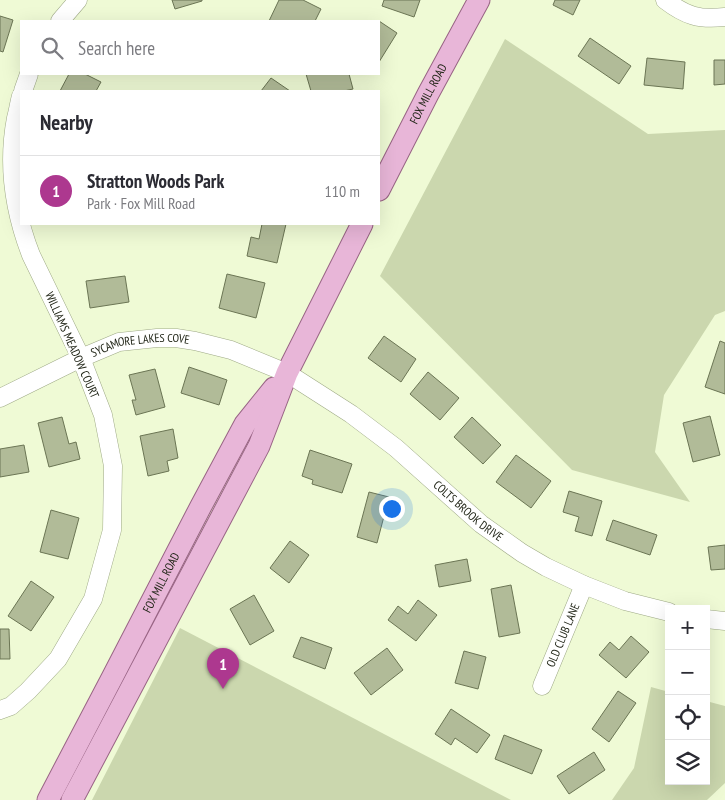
<!DOCTYPE html>
<html lang="en">
<head>
<meta charset="utf-8">
<style>
	:root { --surface:#fff; --page:#f2f2f3; --text:#2b2b33; --muted:#7c7c81; --line:#e1e1e2; --accent:#ad388f }
	body { margin:0; font-family:"PT Sans Narrow",sans-serif; background:var(--page); color:var(--text) }
	.controls { position:absolute; right:15px; bottom:15px; display:grid; overflow:hidden; border-radius:0px; box-shadow:0 5px 20px #0002 }
	.controls button { width:45px; height:45px; display:grid; place-items:center; padding:0; border:0; border-bottom:1px solid var(--line); background:var(--surface); color:var(--text); font:25px sans-serif }
	.you { position:absolute; left:391px; top:508px; width:18px; height:18px; margin:-12px; border:4px solid #fff; border-radius:50%; background:#1a73e8; box-shadow:0 0 0 8px #1a73e833 }
	.badge { display:grid; place-items:center; width:32px; height:32px; border-radius:50%; background:var(--accent); color:#fff; font-size:16px; font-weight:700 }
	.pin { position:absolute; translate:-50% -41px; filter:drop-shadow(0 1px 2px #0008) }
	.pin::after { content:''; position:absolute; top:26px; width:18px; height:15px; background:inherit; clip-path:polygon(0 0,100% 0,50% 100%) }
	.list { margin:0; padding:0; list-style:none }
	h2 { display:flex; justify-content:space-between; align-items:center; height:65px; margin:0; padding:0 20px; font-size:21px }
	h2 small { font-size:16px; font-weight:400; color:var(--muted) }
	.list li { display:grid; grid-template-columns:32px 1fr auto; gap:15px; align-items:center; box-sizing:border-box; height:70px; padding:0 20px; border-top:1px solid var(--line) }
	.list b { display:block; font-size:19px; white-space:nowrap }
	.list p { margin:0; font-size:16px; white-space:nowrap; color:var(--muted) }
	.list em { font-size:16px; font-style:normal; color:var(--muted) }
	.icon { flex:none; width:28px; height:28px; fill:none; stroke:currentColor; stroke-width:2; stroke-linecap:round; stroke-linejoin:round }
	.map { position:relative; flex:none; width:725px; height:800px; overflow:hidden }
	.search { position:absolute; background:var(--surface); box-shadow:0 5px 20px #0002; left:20px; top:20px; width:360px; height:55px; display:flex; align-items:center; gap:12px; box-sizing:border-box; padding:0 18px; border-radius:0px; color:var(--muted); font-size:19px }
	.panel { position:absolute; background:var(--surface); box-shadow:0 5px 20px #0002; left:20px; top:90px; width:360px; height:135px; border-radius:0px }
	.map>svg:first-child { display:block }
</style>
</head>
<body>
<div class="map">
<svg width="725" height="800" viewBox="0 0 725 800">
	<rect width="100%" height="100%" fill="#effad5"/>
	<path fill="#cbd7ae" d="M 505,39 L 648,134 L 725,130 L 725,311 L 715,315 L 664,395 L 655,452 L 690,502 L 572,470 L 380,276 Z
		M 180,628 L 511,800 L 92,800 Z
		M 651,687 L 669,692 L 669,781 L 706,781 L 706,701 L 725,706 L 725,783 L 707,800 L 612,800 L 634,768 Z"/>
	<path fill="#b1bb98" stroke="#6b7554" d="M 172,0 L 202,0 L 202,1 L 175,9 Z
		M 279,0 L 303,0 L 321,9 L 315,21 L 269,21 Z
		M 384,0 L 420,0 L 414,17 L 382,6 Z
		M 555,0 L 580,0 L 573,15 L 553,5 Z
		M 0,16 L 13,20 L 3,52 L 0,51 Z
		M 379,21 L 397,33 L 379,62 Z
		M 590,38 L 631,66 L 619,84 L 578,56 Z
		M 647,58 L 685,62 L 683,89 L 644,85 Z
		M 714,60 L 725,60 L 725,84 L 714,85 Z
		M 69,74 L 85,74 L 101,82 L 96,91 L 60,91 Z
		M 306,74 L 349,74 L 353,89 L 344,91 L 311,91 Z
		M 271,78 L 290,91 L 261,91 Z
		M 262,224 L 286,224 L 277,263 L 247,256 L 251,237 L 259,239 Z
		M 227,274 L 265,283 L 256,318 L 219,308 Z
		M 125,276 L 129,302 L 90,308 L 86,281 Z
		M 384,336 L 416,359 L 401,382 L 368,358 Z
		M 720,341 L 725,343 L 725,394 L 705,387 Z
		M 189,367 L 227,380 L 219,405 L 181,393 Z
		M 155,369 L 165,407 L 136,415 L 132,400 L 136,400 L 129,375 Z
		M 428,372 L 459,398 L 440,420 L 410,394 Z
		M 710,416 L 720,455 L 693,462 L 683,423 Z
		M 62,417 L 69,444 L 76,442 L 80,459 L 49,467 L 38,423 Z
		M 472,417 L 501,445 L 483,464 L 454,437 Z
		M 173,429 L 178,458 L 167,461 L 169,471 L 148,476 L 140,436 Z
		M 24,445 L 29,472 L 0,477 L 0,449 Z
		M 310,450 L 352,464 L 342,493 L 312,484 L 313,480 L 302,476 Z
		M 516,455 L 551,481 L 531,508 L 496,482 Z
		M 569,491 L 602,501 L 592,536 L 575,531 L 579,517 L 563,512 Z
		M 369,492 L 389,497 L 377,543 L 357,537 Z
		M 51,510 L 79,518 L 68,559 L 40,552 Z
		M 613,520 L 657,535 L 650,555 L 606,540 Z
		M 290,541 L 309,555 L 289,583 L 270,568 Z
		M 725,545 L 725,569 L 711,570 L 708,547 Z
		M 467,559 L 471,581 L 439,587 L 435,565 Z
		M 31,581 L 54,597 L 31,631 L 8,616 Z
		M 511,585 L 520,633 L 499,637 L 491,589 Z
		M 254,595 L 274,631 L 250,645 L 230,609 Z
		M 418,600 L 437,615 L 416,641 L 388,620 L 398,606 L 408,614 Z
		M 0,629 L 9,629 L 10,659 L 0,659 Z
		M 631,636 L 649,652 L 626,678 L 599,655 L 610,642 L 619,650 Z
		M 301,637 L 332,648 L 325,669 L 293,657 Z
		M 387,648 L 403,670 L 371,695 L 354,673 Z
		M 464,651 L 486,657 L 478,689 L 455,683 Z
		M 618,691 L 636,703 L 609,742 L 592,729 Z
		M 451,709 L 490,735 L 477,753 L 455,738 L 451,745 L 435,734 Z
		M 504,735 L 542,750 L 532,774 L 495,759 Z
		M 594,752 L 605,770 L 569,794 L 557,776 Z"/>
	<g fill="none" stroke-linecap="round" stroke-linejoin="round">
		<defs>
			<g id="minor">
				<path d="M 665,0 C 686,16 699,20 725,17"/>
				<path d="M 60,21 L 78,0"/>
				<path d="M 23,91 L 29,74"/>
				<path id="s1" d="M 0,398 L 81,358 L 119,342 L 157,338 L 176,338 L 195,341 L 231,350 L 287,373 L 351,414 L 396,448 L 481,524 L 522,553 L 546,567 L 584,585 L 625,601 L 669,612"/>
				<path d="M 706,619 L 725,621"/>
				<path id="s2" d="M 542,686 L 584,585"/>
				<path d="M 0,710 L 11,706 L 28,691 L 58,659 L 93,599 L 112,530 L 113,466 L 103,415 L 81,358 L 31,255 C 14,211 7,165 16,118 C 18,111 19,103 21,96"/>
			</g>
			<g id="major">
				<path id="s3" d="M 379,190 L 428,94 L 479,0"/>
				<path id="s4" d="M 48,800 L 113,676 L 201,506 L 245,424 L 274,388"/>
				<path d="M 72,800 L 259,446 L 287,373 L 362,224"/>
			</g>
		</defs>
		<use href="#minor" stroke="#9ea986" stroke-width="19"/>
		<use href="#major" stroke="#986484" stroke-width="23"/>
		<use href="#minor" stroke="#fff" stroke-width="18"/>
		<use href="#major" stroke="#e8b6d8" stroke-width="21"/>
	</g>
	<g text-anchor="middle" stroke-width="5" stroke-linejoin="round" paint-order="stroke">
		<g font-size="12" fill="#222618" stroke="#fff">
			<text dy="4" stroke="none"><textPath href="#s3" startOffset="108">FOX MILL ROAD</textPath></text>
			<text transform="translate(72 345) rotate(66)" y="4">WILLIAMS MEADOW COURT</text>
			<text dy="4" stroke="none"><textPath href="#s1" startOffset="152">SYCAMORE LAKES COVE</textPath></text>
			<text dy="4" stroke="none"><textPath href="#s1" startOffset="534">COLTS BROOK DRIVE</textPath></text>
			<text dy="4" stroke="none"><textPath href="#s4" startOffset="245">FOX MILL ROAD</textPath></text>
			<text dy="4" stroke="none"><textPath href="#s2" startOffset="55">OLD CLUB LANE</textPath></text>
		</g>
	</g>
</svg>
<div class="controls">
<button>+</button>
<button>−</button>
<button><svg class="icon" aria-label="locate" viewBox="0 0 24 24"><circle cx="12" cy="12" r="6"/><path d="M12 2v4M12 18v4M2 12h4M18 12h4"/></svg></button>
<button><svg class="icon" aria-label="layers" viewBox="0 0 24 24"><path d="M12 4l9 5-9 5-9-5zM3 14l9 5 9-5"/></svg></button>
</div>
<div class="you"></div>
<div class="pin badge" style="left:223px;top:689px">1</div>
<div class="search"><svg class="icon" aria-label="search" viewBox="0 0 24 24"><circle cx="10" cy="10" r="6"/><path d="M15 15l6 6"/></svg>Search here</div>
<section class="panel">
<h2>Nearby<small></small></h2>
<ul class="list">
<li><span class="badge">1</span><div><b>Stratton Woods Park</b><p>Park · Fox Mill Road</p></div><em>110 m</em></li>
</ul>
</section>
</div>
</body>
</html>
